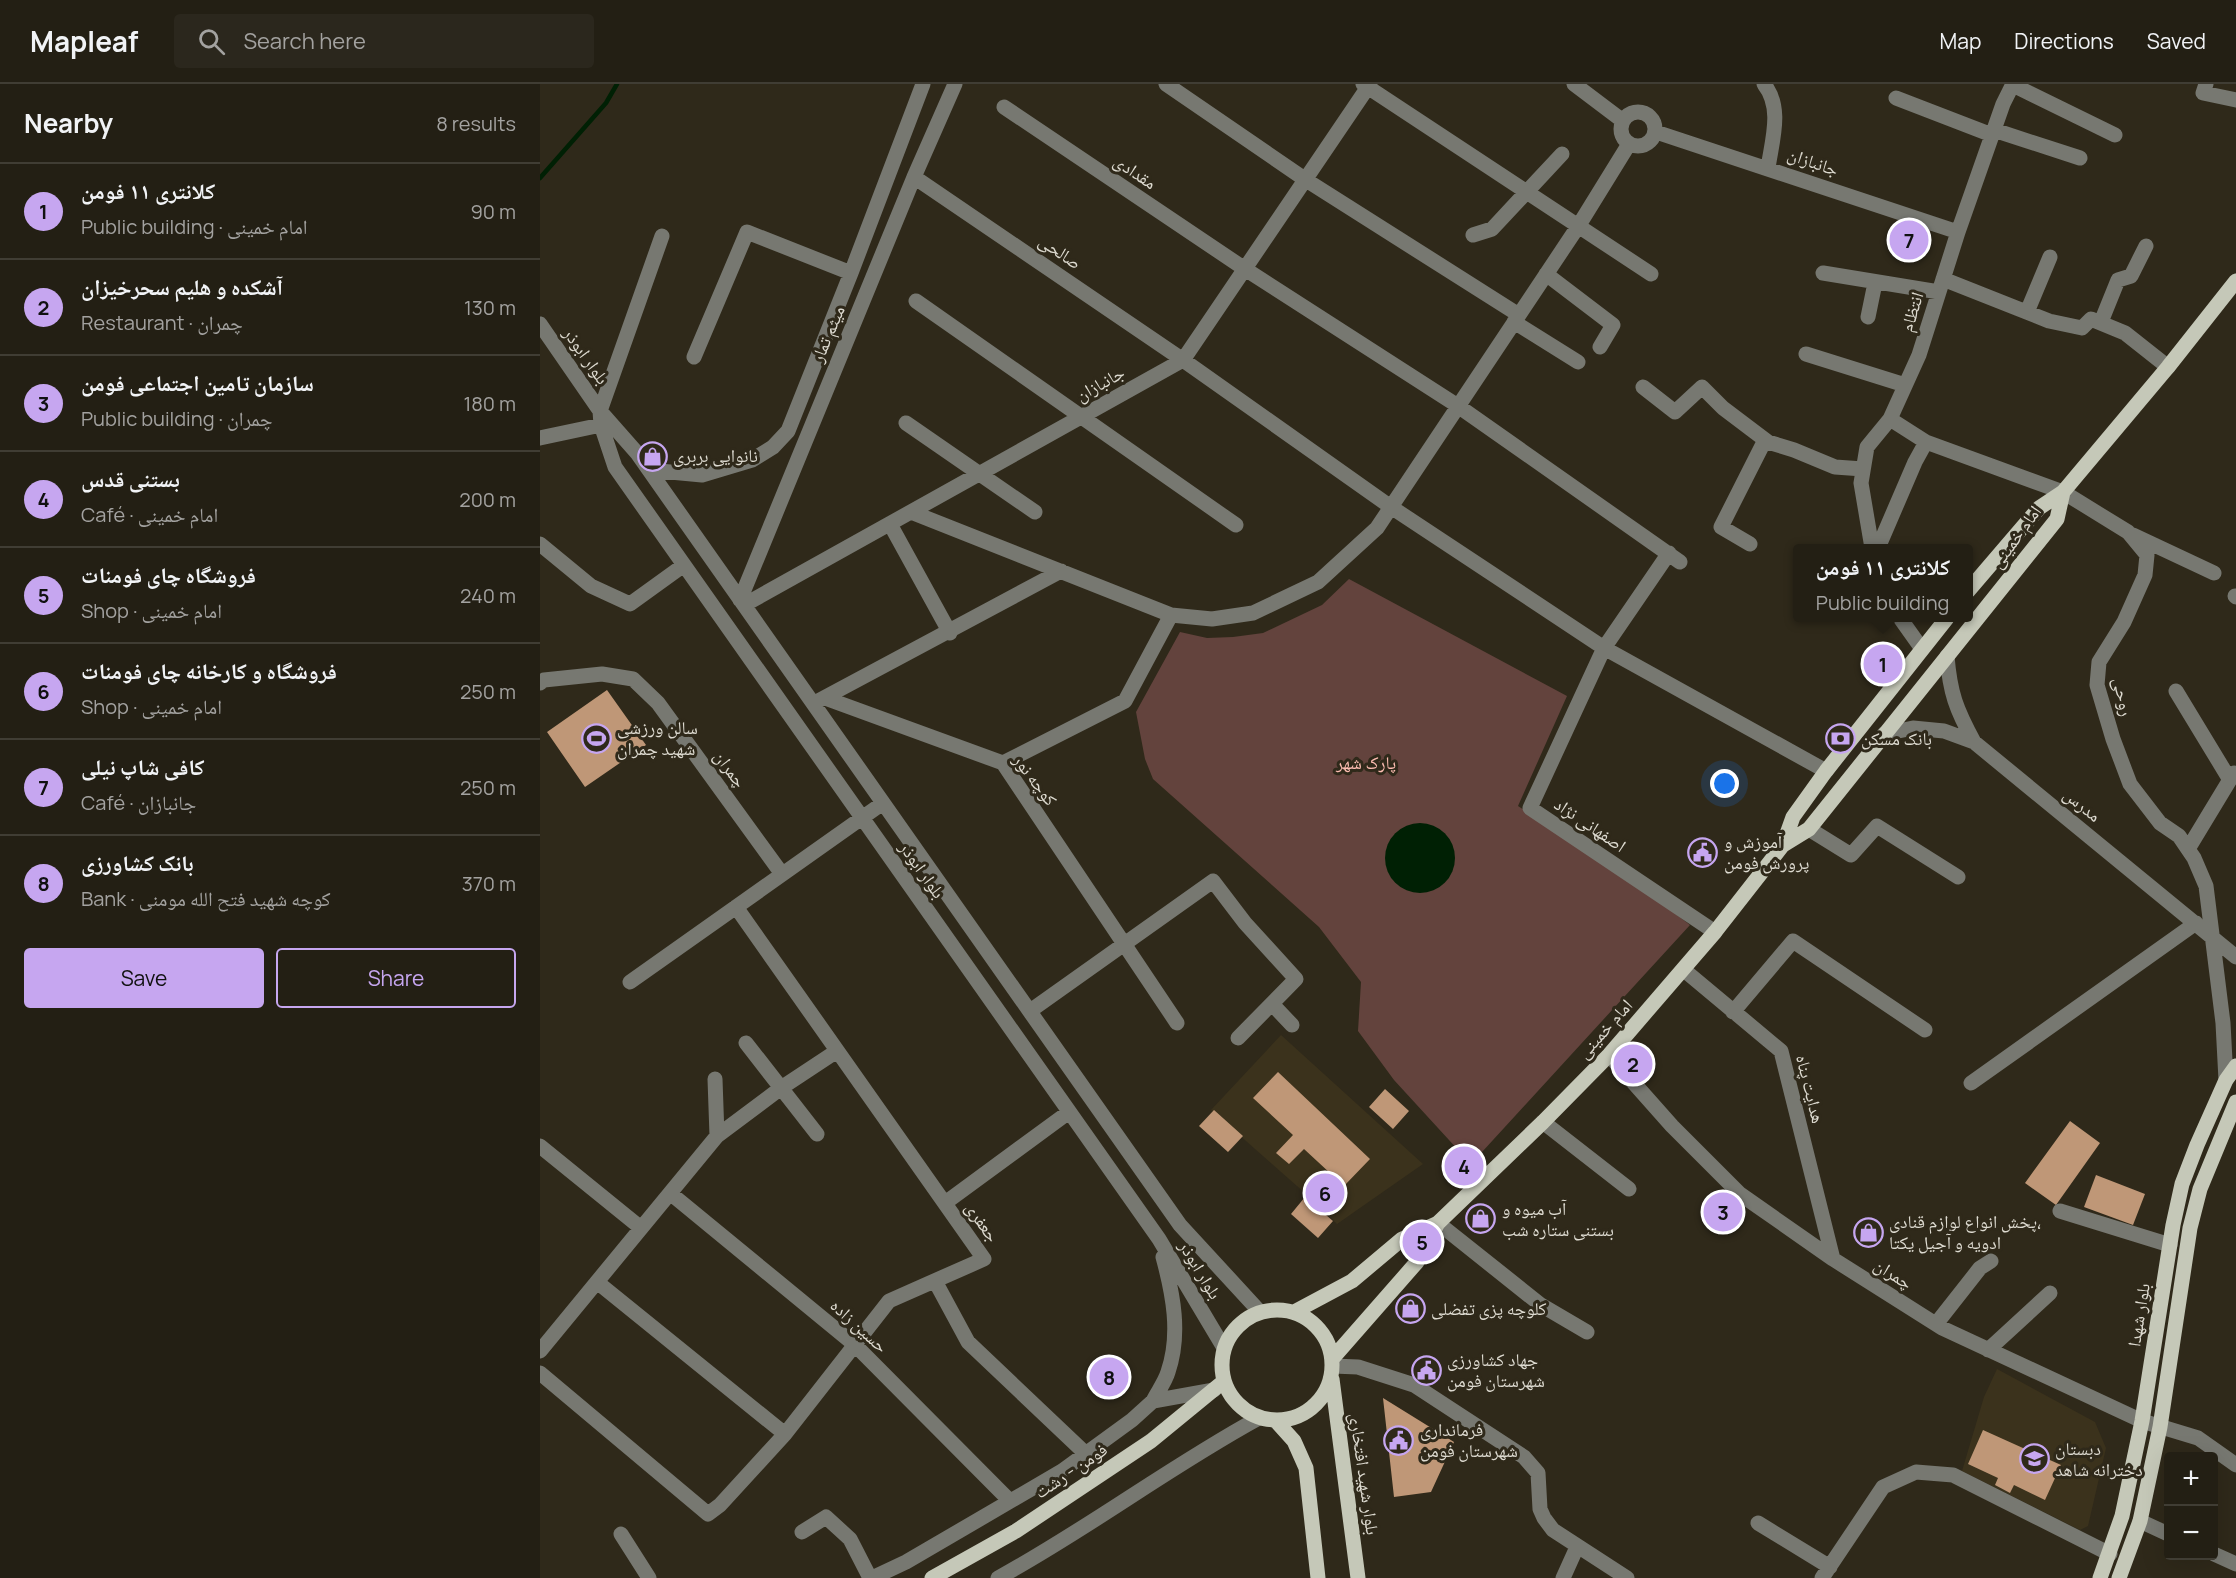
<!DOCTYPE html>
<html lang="en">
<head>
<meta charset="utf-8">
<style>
	:root { --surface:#231f14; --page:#2b271d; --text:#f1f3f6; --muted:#a3a2a0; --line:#403d34; --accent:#c6a6f0 }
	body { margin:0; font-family:Manrope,"Noto Naskh Arabic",sans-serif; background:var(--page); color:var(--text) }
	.controls { position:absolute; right:18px; bottom:18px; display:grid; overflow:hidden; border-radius:6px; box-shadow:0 6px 24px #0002 }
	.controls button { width:54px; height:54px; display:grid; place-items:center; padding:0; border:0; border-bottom:2px solid var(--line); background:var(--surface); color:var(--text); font:30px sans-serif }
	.you { position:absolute; left:1185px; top:700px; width:21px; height:21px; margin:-15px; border:4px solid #fff; border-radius:50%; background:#1a73e8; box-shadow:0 0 0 9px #1a73e833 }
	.badge { display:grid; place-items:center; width:39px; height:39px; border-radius:50%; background:var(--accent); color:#111; font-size:20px; font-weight:700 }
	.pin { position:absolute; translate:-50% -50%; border:3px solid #fff; box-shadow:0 2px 6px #0006 }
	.popup { position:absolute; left:1253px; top:460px; width:180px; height:78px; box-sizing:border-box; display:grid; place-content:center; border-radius:6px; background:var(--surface); filter:drop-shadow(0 2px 4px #0005); font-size:20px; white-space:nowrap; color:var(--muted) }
	.popup b { font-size:22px; color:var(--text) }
	.popup::after { content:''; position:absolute; left:50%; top:100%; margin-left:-12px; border:12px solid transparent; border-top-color:var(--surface) }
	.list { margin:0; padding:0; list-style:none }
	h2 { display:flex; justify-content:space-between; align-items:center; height:78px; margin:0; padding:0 24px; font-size:26px }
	h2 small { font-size:20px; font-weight:400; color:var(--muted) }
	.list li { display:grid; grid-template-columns:39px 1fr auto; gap:18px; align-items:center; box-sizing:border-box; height:96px; padding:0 24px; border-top:2px solid var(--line) }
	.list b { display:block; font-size:22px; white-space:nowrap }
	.list p { margin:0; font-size:20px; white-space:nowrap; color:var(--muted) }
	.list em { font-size:20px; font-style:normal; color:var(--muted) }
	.actions { display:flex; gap:12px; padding:18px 24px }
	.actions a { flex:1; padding:14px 0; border:2px solid var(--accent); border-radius:6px; text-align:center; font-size:21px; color:var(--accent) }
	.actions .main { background:var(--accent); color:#111 }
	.icon { flex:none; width:33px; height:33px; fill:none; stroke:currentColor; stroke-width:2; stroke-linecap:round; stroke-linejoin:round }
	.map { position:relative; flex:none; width:1696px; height:1494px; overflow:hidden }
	header { display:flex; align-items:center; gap:36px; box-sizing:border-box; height:84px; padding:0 30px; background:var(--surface); border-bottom:2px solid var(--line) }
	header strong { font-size:28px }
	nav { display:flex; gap:33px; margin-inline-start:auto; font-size:21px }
	.search { width:420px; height:54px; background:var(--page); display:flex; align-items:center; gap:15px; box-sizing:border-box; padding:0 21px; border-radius:6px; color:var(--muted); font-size:22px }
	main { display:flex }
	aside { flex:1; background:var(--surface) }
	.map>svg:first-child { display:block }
</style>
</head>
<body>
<header>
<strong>Mapleaf</strong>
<div class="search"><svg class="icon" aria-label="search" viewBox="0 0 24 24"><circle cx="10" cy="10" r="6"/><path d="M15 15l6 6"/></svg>Search here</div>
<nav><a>Map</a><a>Directions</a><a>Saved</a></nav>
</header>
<main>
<aside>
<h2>Nearby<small>8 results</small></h2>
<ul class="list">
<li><span class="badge">1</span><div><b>کلانتری ۱۱ فومن</b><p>Public building · امام خمینی</p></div><em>90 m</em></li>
<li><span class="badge">2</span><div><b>آشکده و هلیم سحرخیزان</b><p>Restaurant · چمران</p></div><em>130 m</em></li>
<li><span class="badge">3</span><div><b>سازمان تامین اجتماعی فومن</b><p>Public building · چمران</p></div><em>180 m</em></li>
<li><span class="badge">4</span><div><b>بستنی قدس</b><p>Café · امام خمینی</p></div><em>200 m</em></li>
<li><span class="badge">5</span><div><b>فروشگاه چای فومنات</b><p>Shop · امام خمینی</p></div><em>240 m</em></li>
<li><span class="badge">6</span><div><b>فروشگاه و کارخانه چای فومنات</b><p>Shop · امام خمینی</p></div><em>250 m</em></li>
<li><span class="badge">7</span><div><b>کافی شاپ نیلی</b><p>Café · جانبازان</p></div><em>250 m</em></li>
<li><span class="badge">8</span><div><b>بانک کشاورزی</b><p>Bank · کوچه شهید فتح الله مومنی</p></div><em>370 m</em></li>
</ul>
<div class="actions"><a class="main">Save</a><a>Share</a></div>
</aside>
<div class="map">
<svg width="1696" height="1494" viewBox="0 0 1696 1494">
	<rect width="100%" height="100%" fill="#2f291a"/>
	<path fill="#3b321c" d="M 741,951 L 883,1080 L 797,1140 L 774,1117 L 671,1026 Z
		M 1457,1285 L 1555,1338 L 1566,1364 L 1548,1442 L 1540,1446 L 1422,1387 L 1444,1313 Z"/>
	<path fill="#63433d" d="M 809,495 L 1027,612 L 978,722 L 1094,798 L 1150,841 L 931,1080 L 854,996 L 818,947 L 821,898 L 779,843 L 613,695 L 605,675 L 596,628 L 640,548 L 667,554 L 693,553 L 723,549 L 782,521 Z"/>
	<path fill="#002004" d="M845 774a35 35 0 1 1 70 0a35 35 0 1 1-70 0Z"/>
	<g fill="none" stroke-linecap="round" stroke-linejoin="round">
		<path stroke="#002004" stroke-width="4.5" d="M 0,94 L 66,19 L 77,0"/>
	</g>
	<path fill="#bf9777" d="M 67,606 L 106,661 L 45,703 L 7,648 Z
		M 738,988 L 830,1075 L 804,1102 L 764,1065 L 749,1080 L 736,1069 L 753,1051 L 713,1014 Z
		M 845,1005 L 869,1027 L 853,1045 L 829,1023 Z
		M 674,1026 L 703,1052 L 688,1068 L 659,1042 Z
		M 1530,1037 L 1560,1059 L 1516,1121 L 1485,1099 Z
		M 1556,1091 L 1605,1110 L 1593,1141 L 1544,1123 Z
		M 765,1113 L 793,1137 L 778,1154 L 751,1130 Z
		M 843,1314 L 914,1358 L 891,1408 L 854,1413 Z
		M 1443,1346 L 1521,1381 L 1505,1416 L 1474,1401 L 1470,1409 L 1455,1401 L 1458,1394 L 1428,1380 Z"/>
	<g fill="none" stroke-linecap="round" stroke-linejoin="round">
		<path stroke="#777871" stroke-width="15" d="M 626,0 L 766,96 L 979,231
			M 823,0 L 1111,190
			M 1034,0 L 1083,37
			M 1224,0 C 1243,24 1232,56 1228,84
			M 1666,0 L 1663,9 L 1696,16
			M 1473,1 L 1575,51
			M 1356,14 L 1452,51
			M 464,23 L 705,185 L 918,322 L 1140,478
			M1081 45a17 17 0 1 1 34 0a17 17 0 1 1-34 0Z
			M 1454,46 L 1540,74
			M 1116,48 L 1418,148
			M 374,93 L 643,276 L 851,423 L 1064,564 L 1286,687
			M 933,151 L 952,145 L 1022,70
			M 122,152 L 60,327 L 61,341 L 75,383 L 619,1155 L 684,1264
			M 1283,189 L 1399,208
			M 1006,190 L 1073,241 L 1060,263
			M 1403,195 L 1509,237 L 1542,244 L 1551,235 L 1585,249 L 1628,283
			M 376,217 L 696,441
			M 1487,228 L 1510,173
			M 1328,233 L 1335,199
			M 974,238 L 1038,278
			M 1561,238 L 1578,196 L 1591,192 L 1606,162
			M 0,240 L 60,327 L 97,369 L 640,1141 L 720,1228
			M 1266,270 L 1365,301
			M 154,273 L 207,148 L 311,189
			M 1103,303 L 1135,328 L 1162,303 L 1183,324 L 1228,358 L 1254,366 L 1295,383 L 1323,385
			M 1350,335 L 1386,358 L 1523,408 L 1588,448 L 1607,471 L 1605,491 L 1584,538 L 1559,578 L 1557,601 L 1573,655 L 1590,700 L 1620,739 L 1639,752 L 1654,774 L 1666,802 L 1683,939 L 1686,996
			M 366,339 L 495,428
			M 0,354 L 61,341
			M 109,386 L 162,391 L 212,376 L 233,363 L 248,347 L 311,189 L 383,0
			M 371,428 L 631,531 L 672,535 L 713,529 L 778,498 L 837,444 L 1039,141 L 1089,60
			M 350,440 L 410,549
			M 1593,451 L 1674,489
			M 0,460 L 51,502 L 90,520 L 144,481
			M 1210,460 L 1181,443 L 1225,356
			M 1332,464 L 1321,399 L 1327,363 L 1350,335 L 1379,271 L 1418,148 L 1463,20 L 1473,0
			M 1338,464 L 1375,378 L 1386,358
			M 1129,469 L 1064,564 L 990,724 L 1175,848
			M 1695,512 L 1696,513
			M 200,516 L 374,93 L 415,0
			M 204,521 L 643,276 L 830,0
			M 1360,534 L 1382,565
			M 1407,572 C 1410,609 1416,625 1434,658
			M 0,599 L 4,596 L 62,590 L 93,595 L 118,619 L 242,790
			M 1636,607 L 1690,696
			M 285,614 L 463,679 L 637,939
			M 278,617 L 521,487
			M 1344,650 L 1373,644 L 1404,647 L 1434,658 L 1696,873
			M 463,679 L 585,617 L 631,531
			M 1269,745 L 1311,771 L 1337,742 L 1418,793
			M 1648,765 L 1694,689
			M 1144,886 L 1241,967 L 1293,1175
			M 90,898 L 343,719
			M 732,920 L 752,941
			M 490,927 L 673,797 L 705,839 L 756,895 L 698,954
			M 1193,928 L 1253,857 L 1385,946
			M 206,959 L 277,1050
			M 1069,971 L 1132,1042 L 1200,1110 L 1293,1175 L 1402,1244 L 1602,1337 L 1658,1354 L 1696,1381
			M 175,995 L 177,1052
			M 1431,999 L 1656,839
			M 1003,1038 L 1089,1105
			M 0,1062 L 101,1144
			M 130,1109 L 315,1261 L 470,1417
			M 405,1119 L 529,1028
			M 1520,1127 L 1630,1161
			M 898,1139 L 1001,1221 L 1047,1248
			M 395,1197 L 428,1258 L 545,1369
			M 57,1198 L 245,1350
			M 1396,1240 L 1440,1184 L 1451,1177
			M 1448,1266 L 1510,1209
			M 0,1267 L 177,1052 L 241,1004 L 297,967
			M 793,1282 L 818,1283 L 874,1301 L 984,1373 L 998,1389 L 1000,1425 L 1004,1434 L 1013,1446 L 1087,1494
			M 0,1289 L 168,1430 L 180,1421 L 245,1350 L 349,1217 L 444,1175 L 196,823
			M 613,1317 C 618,1307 625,1298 628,1288 C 641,1250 633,1210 623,1173
			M 1600,1437 L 1628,1450
			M 1218,1439 L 1290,1483
			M 262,1448 L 286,1433 L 310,1455 L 330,1494
			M 81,1450 L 109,1494
			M 1674,1470 L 1696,1480
			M 332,1494 L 366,1478 L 522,1387 L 592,1336 L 613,1317 L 674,1306
			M 458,1494 C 548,1445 629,1383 719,1334
			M 1023,1494 L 1037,1463
			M 1282,1494 L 1343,1403 L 1376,1388 L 1413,1391 L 1570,1470"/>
		<path stroke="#c5c8b8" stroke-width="15" d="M 1428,507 L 1499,424 L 1523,408 L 1628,283 L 1696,197
			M 1243,761 L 1269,745 L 1517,435 L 1523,408
			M682 1281a55 55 0 1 1 110 0a55 55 0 1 1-110 0Z
			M 754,1228 L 812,1197 L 862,1155 L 898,1139
			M 792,1275 L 877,1178 L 898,1139 L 1003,1038 L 1069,971 L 1175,848 L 1243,761 L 1253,733 L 1286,687 L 1407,534
			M 792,1295 L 818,1494
			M 736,1337 L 754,1357 L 766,1384 L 778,1494
			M 392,1494 L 476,1447 L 611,1357 L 683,1298
			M 1560,1494 L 1582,1432 L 1602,1337 L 1633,1141 L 1642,1100 L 1657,1061 L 1686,996 L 1696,982
			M 1579,1494 L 1600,1437 L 1620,1343 L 1650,1144 L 1660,1105 L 1696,1018"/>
	</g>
	<defs>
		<symbol id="shop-ring" viewBox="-11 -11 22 22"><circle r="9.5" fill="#2f291a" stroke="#c6a6f0" stroke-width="1.5"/><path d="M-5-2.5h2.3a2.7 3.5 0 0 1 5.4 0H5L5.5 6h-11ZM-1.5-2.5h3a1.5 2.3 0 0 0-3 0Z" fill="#c6a6f0"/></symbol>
		<symbol id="stadium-ring" viewBox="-11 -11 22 22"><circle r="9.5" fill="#2f291a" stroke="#c6a6f0" stroke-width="1.5"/><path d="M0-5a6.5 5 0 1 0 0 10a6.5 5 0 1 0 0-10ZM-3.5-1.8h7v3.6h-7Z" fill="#c6a6f0"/></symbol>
		<symbol id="bank-ring" viewBox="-11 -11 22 22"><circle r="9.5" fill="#2f291a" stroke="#c6a6f0" stroke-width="1.5"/><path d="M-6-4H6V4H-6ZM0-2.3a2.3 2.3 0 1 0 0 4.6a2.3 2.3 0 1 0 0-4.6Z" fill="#c6a6f0"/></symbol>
		<symbol id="civic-ring" viewBox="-11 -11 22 22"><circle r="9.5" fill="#2f291a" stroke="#c6a6f0" stroke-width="1.5"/><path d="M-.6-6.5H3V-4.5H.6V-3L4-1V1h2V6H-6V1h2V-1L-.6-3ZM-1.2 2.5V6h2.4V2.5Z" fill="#c6a6f0"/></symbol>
		<symbol id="school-ring" viewBox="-11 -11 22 22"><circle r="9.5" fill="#2f291a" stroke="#c6a6f0" stroke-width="1.5"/><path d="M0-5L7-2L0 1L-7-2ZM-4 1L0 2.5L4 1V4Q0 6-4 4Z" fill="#c6a6f0"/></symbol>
	</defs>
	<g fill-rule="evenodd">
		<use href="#shop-ring" x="96" y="356" width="33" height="33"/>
		<use href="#stadium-ring" x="40" y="638" width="33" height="33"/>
		<use href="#bank-ring" x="1284" y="638" width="33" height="33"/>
		<use href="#civic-ring" x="1146" y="752" width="33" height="33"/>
		<use href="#shop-ring" x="924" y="1118" width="33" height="33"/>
		<use href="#shop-ring" x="1312" y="1132" width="33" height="33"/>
		<use href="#shop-ring" x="854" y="1208" width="33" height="33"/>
		<use href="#civic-ring" x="870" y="1270" width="33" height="33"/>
		<use href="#civic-ring" x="842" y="1340" width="33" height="33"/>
		<use href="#school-ring" x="1478" y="1358" width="33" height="33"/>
	</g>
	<g text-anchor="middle" stroke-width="6" stroke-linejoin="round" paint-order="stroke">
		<g font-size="18" fill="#dddad0" stroke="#2f291a">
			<text transform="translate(1273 78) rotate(19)" y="6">جانبازان</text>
			<text transform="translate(595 88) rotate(34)" y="6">مقدادی</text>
			<text transform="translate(520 168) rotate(34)" y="6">صالحی</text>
			<text transform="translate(1372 228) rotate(-73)" y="6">انتظام</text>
			<text transform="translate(288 250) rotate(-67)" y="6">میثم تمار</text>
			<text transform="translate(46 272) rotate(55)" y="6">بلوار ابوذر</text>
			<text transform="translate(560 300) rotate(-29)" y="6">جانبازان</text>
			<text transform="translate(1476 453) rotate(-54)" y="6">امام خمینی</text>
			<text transform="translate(1583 613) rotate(78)" y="6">روحی</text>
			<text transform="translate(190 685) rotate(54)" y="6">چمران</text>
			<text transform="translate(495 696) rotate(53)" y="6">کوچه نور</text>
			<text transform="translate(1542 721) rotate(39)" y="6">مدرس</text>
			<text transform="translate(1050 741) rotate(34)" y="6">اصفهانی نژاد</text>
			<text transform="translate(382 786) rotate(55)" y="6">بلوار ابوذر</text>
			<text transform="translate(1065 945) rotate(-48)" y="6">امام خمینی</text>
			<text transform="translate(1270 1005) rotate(76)" y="6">هدایت پناه</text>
			<text transform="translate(442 1138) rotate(55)" y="6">جعفری</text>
			<text transform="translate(660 1186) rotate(59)" y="6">بلوار ابوذر</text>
			<text transform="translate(1353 1190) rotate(32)" y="6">چمران</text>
			<text transform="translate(1599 1231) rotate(-81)" y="6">بلوار شهدا</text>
			<text transform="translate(319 1242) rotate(42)" y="6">حسین زاده</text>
			<text transform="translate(531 1387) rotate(-34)" y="6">فومن - رشت</text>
			<text transform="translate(824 1390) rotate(82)" y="6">بلوار شهید افتخاری</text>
		</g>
		<g font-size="18" fill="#dddad0" stroke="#2f291a" text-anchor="start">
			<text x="133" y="378">نانوایی بربری</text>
			<text x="77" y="650">سالن ورزشی<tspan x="77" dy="21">شهید چمران</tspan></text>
			<text x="1321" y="661">بانک مسکن</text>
			<text x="1184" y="764">آموزش و<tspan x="1184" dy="21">پرورش فومن</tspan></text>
			<text x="962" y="1131">آب میوه و<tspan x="962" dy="21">بستنی ستاره شب</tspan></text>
			<text x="1349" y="1144">پخش انواع لوازم قنادی،<tspan x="1349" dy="21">ادویه و آجیل یکتا</tspan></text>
			<text x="891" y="1231">کلوچه پزی تفضلی</text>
			<text x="907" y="1282">جهاد کشاورزی<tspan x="907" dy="21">شهرستان فومن</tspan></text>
			<text x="880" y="1352">فرمانداری<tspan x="880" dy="21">شهرستان فومن</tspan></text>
			<text x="1515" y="1371">دبستان<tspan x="1515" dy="21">دخترانه شاهد</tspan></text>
		</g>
		<g font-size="18" fill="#fdbdb2" stroke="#2f291a">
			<text x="826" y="685">پارک شهر</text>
		</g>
	</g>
</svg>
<div class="controls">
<button>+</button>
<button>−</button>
</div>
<div class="you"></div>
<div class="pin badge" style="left:1343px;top:580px">1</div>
<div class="popup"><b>کلانتری ۱۱ فومن</b>Public building</div>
<div class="pin badge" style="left:1093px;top:980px">2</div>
<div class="pin badge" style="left:1183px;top:1128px">3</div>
<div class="pin badge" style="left:924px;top:1082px">4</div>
<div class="pin badge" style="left:882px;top:1158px">5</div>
<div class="pin badge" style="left:785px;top:1109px">6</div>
<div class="pin badge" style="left:1369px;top:156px">7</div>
<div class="pin badge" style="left:569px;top:1293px">8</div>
</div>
</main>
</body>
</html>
